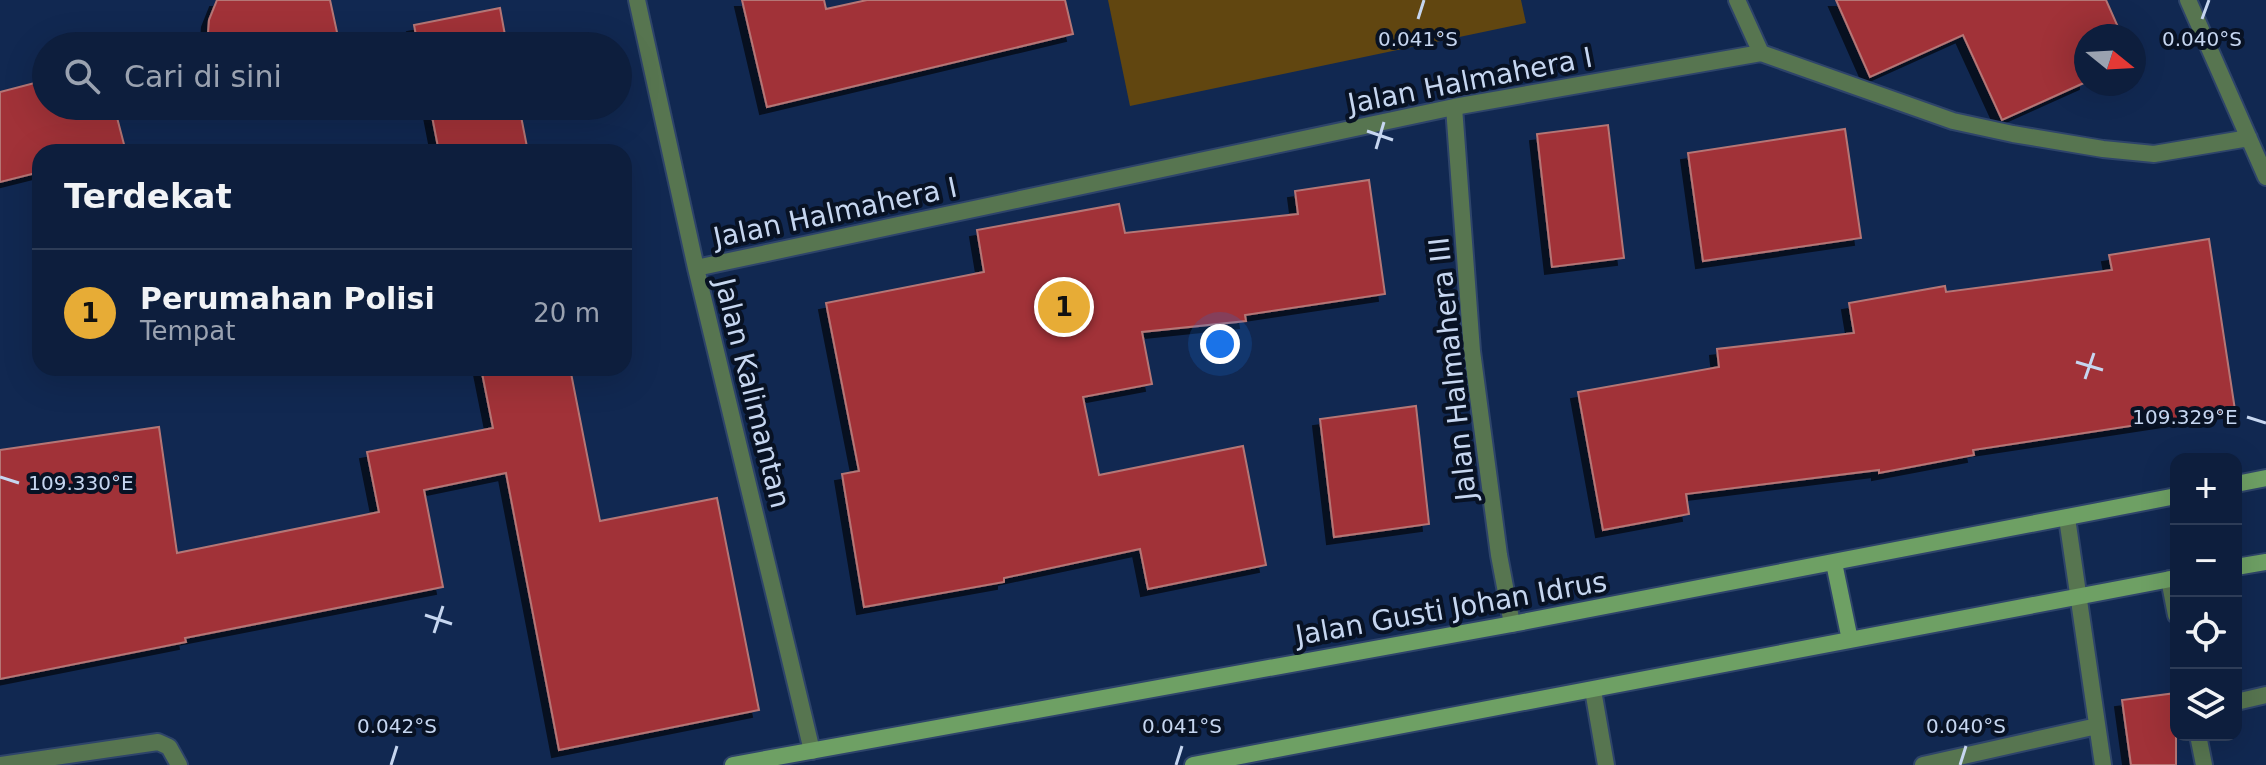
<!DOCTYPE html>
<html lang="id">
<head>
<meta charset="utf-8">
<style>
	:root { --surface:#0d1e3d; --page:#162744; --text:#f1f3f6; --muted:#9aa2b0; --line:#2d3c57; --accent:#e7ac36 }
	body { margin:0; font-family:"DejaVu Sans",sans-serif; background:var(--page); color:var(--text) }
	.controls { position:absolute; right:24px; bottom:24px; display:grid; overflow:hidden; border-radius:16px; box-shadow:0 8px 32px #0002 }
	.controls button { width:72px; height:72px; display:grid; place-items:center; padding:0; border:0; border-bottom:2px solid var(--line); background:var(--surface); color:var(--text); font:40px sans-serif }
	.compass { position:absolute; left:2074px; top:24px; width:72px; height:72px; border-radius:50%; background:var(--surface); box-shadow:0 8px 32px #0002; rotate:108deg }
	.you { position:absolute; left:1220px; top:344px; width:28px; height:28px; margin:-20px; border:6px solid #fff; border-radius:50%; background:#1a73e8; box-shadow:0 0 0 12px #1a73e833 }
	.badge { display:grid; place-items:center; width:52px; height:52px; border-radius:50%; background:var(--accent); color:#111; font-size:26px; font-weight:700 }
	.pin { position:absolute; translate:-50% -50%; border:4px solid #fff; box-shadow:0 2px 8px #0006 }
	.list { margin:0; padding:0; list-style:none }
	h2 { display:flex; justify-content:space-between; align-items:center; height:104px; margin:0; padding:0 32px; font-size:34px }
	h2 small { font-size:26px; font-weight:400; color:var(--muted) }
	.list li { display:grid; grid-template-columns:52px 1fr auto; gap:24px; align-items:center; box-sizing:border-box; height:128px; padding:0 32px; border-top:2px solid var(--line) }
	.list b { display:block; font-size:30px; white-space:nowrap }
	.list p { margin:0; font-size:26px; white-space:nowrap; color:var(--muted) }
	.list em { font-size:26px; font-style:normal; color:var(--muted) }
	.icon { flex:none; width:44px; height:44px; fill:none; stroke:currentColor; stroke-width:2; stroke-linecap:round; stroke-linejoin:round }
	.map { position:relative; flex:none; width:2266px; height:765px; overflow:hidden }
	.search { position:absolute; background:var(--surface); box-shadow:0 8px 32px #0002; left:32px; top:32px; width:600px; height:88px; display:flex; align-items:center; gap:20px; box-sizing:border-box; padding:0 28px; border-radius:44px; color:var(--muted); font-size:30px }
	.panel { position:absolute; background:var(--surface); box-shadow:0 8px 32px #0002; left:32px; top:144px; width:600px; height:232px; border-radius:24px }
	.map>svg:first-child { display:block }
</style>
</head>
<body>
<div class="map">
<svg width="2266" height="765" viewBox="0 0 2266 765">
	<defs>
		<filter id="shadow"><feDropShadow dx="-7" dy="7" stdDeviation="0" flood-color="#0009"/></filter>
	</defs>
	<rect width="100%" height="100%" fill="#112851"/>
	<path fill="#614610" d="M 1108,0 L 1521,0 L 1526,23 L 1130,106 Z"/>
	<path fill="#a13039" stroke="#b57675" stroke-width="2" filter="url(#shadow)" d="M 217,0 L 330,0 L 340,46 L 207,46 L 209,20 Z
		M 742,0 L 824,0 L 826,9 L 867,0 L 1065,0 L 1073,34 L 767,107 Z
		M 1836,0 L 2106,0 L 2122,36 L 2086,36 L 2086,82 L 2002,120 L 1963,35 L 1870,77 Z
		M 500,8 L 507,46 L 418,46 L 414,25 Z
		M 46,80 L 46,106 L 114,106 L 126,152 L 40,152 L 40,172 L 0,182 L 0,92 Z
		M 430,106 L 519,106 L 528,152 L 439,152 Z
		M 1608,125 L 1624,258 L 1552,267 L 1537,134 Z
		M 1845,129 L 1861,238 L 1703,261 L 1688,153 Z
		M 1369,180 L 1385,294 L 1245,315 L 1246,321 L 1142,332 L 1152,384 L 1083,397 L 1099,475 L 1243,446 L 1266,565 L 1148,589 L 1140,549 L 1004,578 L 1004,582 L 864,607 L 842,474 L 859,471 L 826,303 L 984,272 L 977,230 L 1119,204 L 1125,233 L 1298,214 L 1295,191 Z
		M 2209,239 L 2235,410 L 1973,450 L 1974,455 L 1879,473 L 1879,470 L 1686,494 L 1689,514 L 1603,530 L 1578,392 L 1719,367 L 1717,349 L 1854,333 L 1849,303 L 1945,286 L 1946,292 L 2112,270 L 2109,255 Z
		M 481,368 L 570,368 L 600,521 L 717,498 L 759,710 L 559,750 L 506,473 L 424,490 L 443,587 L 185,638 L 186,642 L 0,679 L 0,450 L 159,427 L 177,553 L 379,512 L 367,452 L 493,428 Z
		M 1416,406 L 1429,524 L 1334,537 L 1320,419 Z
		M 2176,693 L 2176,765 L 2131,765 L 2122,700 Z"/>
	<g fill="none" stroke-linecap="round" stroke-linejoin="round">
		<defs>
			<path id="lane" d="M 2067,518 L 2103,765
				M 1593,690 L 1606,765
				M 2236,702 L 2266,695
				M 0,765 L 158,742 L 169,747 L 179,765
				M 1923,765 L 2097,726"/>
			<path id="street" d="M 637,0 L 696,268 L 812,751
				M 1737,0 L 1761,53
				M 2188,0 L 2266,177
				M 1454,107 L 1472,351 L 1499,555 L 1512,624
				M 696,268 L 1454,107 L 1761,53 L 1953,121 L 2013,134 L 2103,149 L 2154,154 L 2249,138
				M 2169,579 L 2176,615
				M 2198,735 L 2204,765"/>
			<path id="secondary" d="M 2236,484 L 2266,478
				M 1834,563 L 1850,640
				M 2236,567 L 2266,562
				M 733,765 L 1512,624 L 2176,496
				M 1193,765 L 2176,578"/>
		</defs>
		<use href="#lane" stroke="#2e446a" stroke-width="20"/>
		<use href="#street" stroke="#2e446a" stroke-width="20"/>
		<use href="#secondary" stroke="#2e446a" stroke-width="20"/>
		<use href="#lane" stroke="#577550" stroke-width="16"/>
		<use href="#street" stroke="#577550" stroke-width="16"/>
		<use href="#secondary" stroke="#6ea064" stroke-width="16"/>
	</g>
	<path fill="none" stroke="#c6d6f0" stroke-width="3" d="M 1418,19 L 1424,0M 2202,19 L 2209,0M 1367,131 L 1393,140M 1376,149 L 1384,122M 2076,362 L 2103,370M 2085,379 L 2094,353M 2247,417 L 2266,423M 0,477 L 19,483M 425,615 L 452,624M 434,633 L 443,606M 391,765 L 397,746M 1176,765 L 1182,746M 1960,765 L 1966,746"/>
	<g text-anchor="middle" stroke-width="8" stroke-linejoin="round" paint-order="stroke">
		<g font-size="28" fill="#c6d6f0" stroke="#081224">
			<text transform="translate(1470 80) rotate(-11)" y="10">Jalan Halmahera I</text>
			<text transform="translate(835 212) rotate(-12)" y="10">Jalan Halmahera I</text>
			<text transform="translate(1452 369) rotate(-96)" y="10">Jalan Halmahera III</text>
			<text transform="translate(753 393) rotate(76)" y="10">Jalan Kalimantan</text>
			<text transform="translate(1451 608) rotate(-10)" y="10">Jalan Gusti Johan Idrus</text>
		</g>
	</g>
	<g font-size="20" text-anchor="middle" fill="#c6d6f0" stroke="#081224" stroke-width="8" stroke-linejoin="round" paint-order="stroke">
		<text x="1418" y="46">0.041°S</text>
		<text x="2202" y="46">0.040°S</text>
		<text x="2185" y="424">109.329°E</text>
		<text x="81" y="490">109.330°E</text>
		<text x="397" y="733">0.042°S</text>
		<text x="1182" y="733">0.041°S</text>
		<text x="1966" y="733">0.040°S</text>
	</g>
</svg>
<div class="controls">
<button>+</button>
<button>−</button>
<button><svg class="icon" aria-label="locate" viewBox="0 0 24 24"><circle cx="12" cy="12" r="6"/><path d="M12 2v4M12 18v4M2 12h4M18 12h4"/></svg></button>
<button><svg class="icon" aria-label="layers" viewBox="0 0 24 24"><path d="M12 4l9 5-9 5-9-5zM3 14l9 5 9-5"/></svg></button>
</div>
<svg class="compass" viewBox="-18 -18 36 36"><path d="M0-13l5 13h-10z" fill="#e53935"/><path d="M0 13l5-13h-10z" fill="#9aa2b0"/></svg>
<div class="you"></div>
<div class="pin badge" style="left:1064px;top:307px">1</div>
<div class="search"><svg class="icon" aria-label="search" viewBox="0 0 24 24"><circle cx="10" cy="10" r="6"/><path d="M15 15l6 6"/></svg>Cari di sini</div>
<section class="panel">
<h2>Terdekat<small></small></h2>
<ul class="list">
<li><span class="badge">1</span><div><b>Perumahan Polisi</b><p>Tempat</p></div><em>20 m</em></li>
</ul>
</section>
</div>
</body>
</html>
